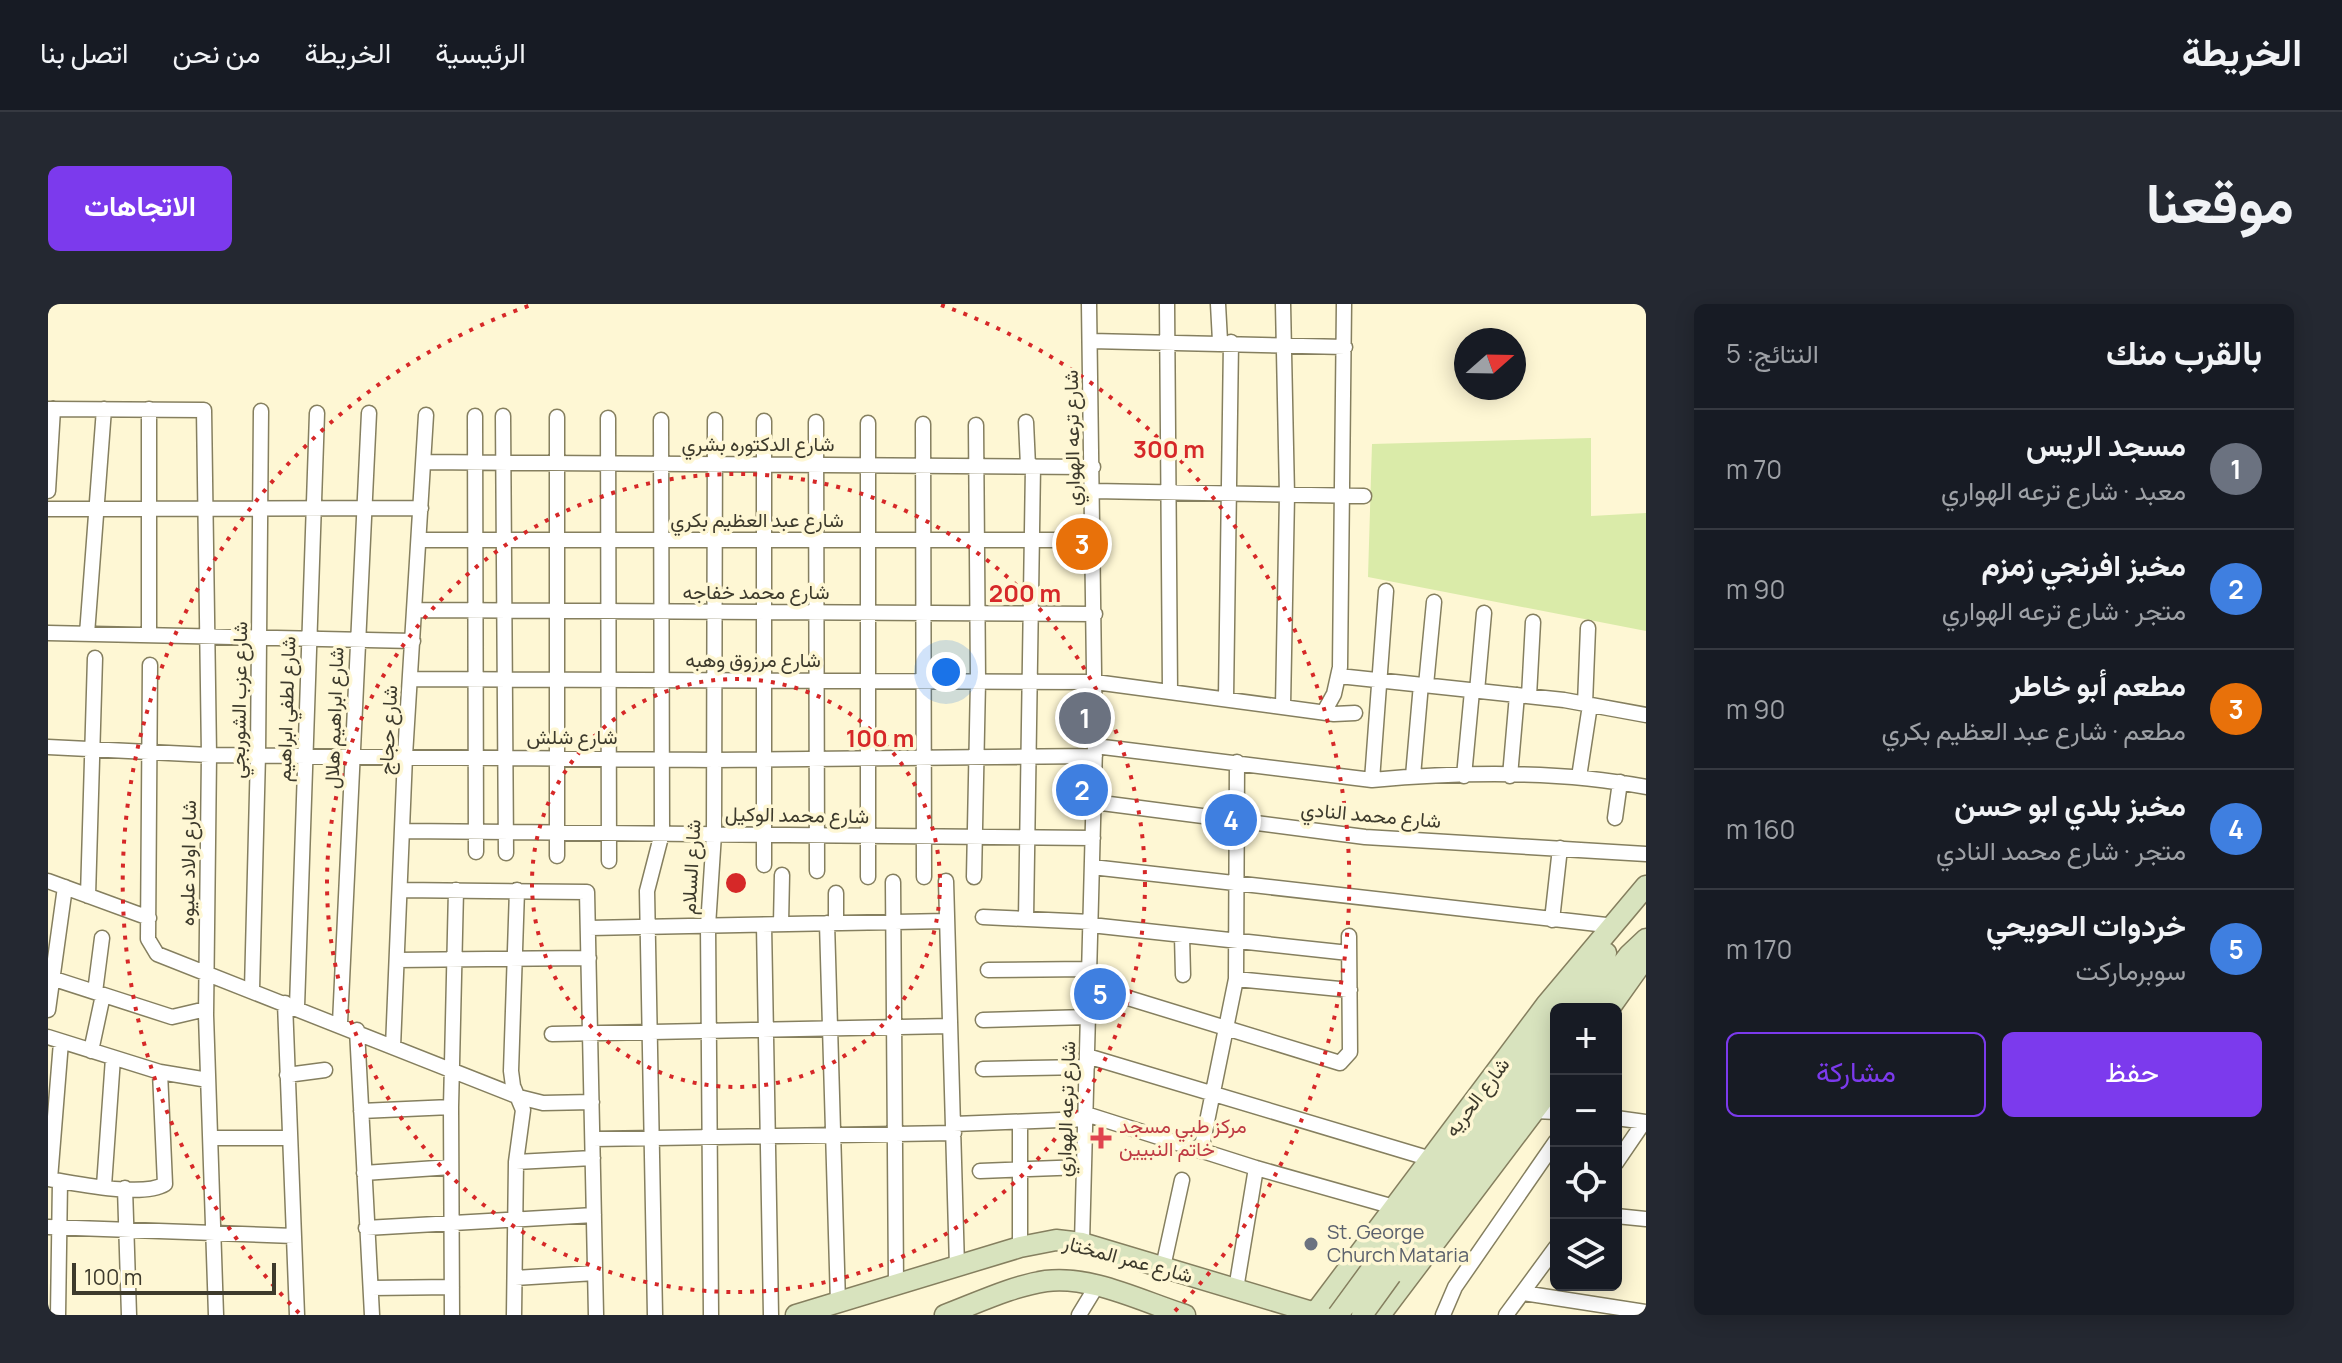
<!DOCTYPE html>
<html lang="ar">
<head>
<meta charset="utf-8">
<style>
	:root { --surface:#171b24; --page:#242831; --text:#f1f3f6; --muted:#9ea1a6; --line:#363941; --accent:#7c3aed }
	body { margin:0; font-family:Manrope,Vazirmatn,sans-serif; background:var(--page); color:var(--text); direction:rtl }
	.controls { position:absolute; right:24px; bottom:24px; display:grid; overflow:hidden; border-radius:12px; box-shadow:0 4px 20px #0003 }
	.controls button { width:72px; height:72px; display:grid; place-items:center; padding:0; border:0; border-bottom:2px solid var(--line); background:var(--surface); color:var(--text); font:40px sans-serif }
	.compass { position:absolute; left:1406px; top:24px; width:72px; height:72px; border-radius:50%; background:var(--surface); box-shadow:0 4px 20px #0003; rotate:70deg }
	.scale { position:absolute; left:24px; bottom:20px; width:204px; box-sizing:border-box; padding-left:8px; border:4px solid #3d3a2c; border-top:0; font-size:22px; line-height:28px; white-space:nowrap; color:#3d3a2c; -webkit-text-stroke:6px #fef7d4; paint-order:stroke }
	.you { position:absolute; left:898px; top:368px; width:28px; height:28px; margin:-20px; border:6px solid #fff; border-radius:50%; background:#1a73e8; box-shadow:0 0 0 12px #1a73e833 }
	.badge { display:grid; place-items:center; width:52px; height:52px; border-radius:50%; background:var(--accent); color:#fff; font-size:26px; font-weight:700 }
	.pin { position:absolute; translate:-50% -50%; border:4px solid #fff; box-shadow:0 2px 8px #0006 }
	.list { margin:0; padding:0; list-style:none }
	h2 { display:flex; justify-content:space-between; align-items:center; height:104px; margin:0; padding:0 32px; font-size:34px }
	h2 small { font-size:26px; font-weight:400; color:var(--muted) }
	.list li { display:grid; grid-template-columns:52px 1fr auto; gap:24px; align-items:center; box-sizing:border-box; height:120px; padding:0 32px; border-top:2px solid var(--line) }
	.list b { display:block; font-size:30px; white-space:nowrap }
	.list p { margin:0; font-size:26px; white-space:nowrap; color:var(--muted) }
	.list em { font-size:26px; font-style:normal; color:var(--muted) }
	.actions { display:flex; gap:16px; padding:24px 32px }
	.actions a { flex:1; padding:18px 0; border:2px solid var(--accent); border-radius:12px; text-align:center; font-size:28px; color:var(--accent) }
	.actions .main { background:var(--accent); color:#fff }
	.icon { flex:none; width:44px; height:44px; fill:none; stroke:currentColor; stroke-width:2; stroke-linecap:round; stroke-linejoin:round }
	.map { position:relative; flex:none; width:1598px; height:1011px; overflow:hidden; direction:ltr; border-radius:12px }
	header { display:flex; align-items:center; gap:48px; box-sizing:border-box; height:112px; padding:0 40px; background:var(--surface); border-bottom:2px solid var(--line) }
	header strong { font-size:38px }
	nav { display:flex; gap:44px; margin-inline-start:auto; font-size:28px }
	.intro { display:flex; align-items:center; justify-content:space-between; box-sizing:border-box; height:192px; padding:0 48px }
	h1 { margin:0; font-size:56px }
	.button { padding:20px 36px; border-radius:12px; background:var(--accent); color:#fff; font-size:28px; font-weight:700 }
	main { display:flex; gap:48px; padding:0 48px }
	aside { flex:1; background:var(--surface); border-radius:12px; box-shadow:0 4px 20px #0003 }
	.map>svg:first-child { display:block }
</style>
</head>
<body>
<header>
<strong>الخريطة</strong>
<nav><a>الرئيسية</a><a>الخريطة</a><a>من نحن</a><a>اتصل بنا</a></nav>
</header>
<div class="intro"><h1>موقعنا</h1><a class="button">الاتجاهات</a></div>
<main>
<aside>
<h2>بالقرب منك<small>النتائج: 5</small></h2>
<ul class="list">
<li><span class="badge" style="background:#6b7280">1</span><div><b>مسجد الريس</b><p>معبد · شارع ترعه الهواري</p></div><em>70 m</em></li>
<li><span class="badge" style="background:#3f7fe0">2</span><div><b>مخبز افرنجي زمزم</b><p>متجر · شارع ترعه الهواري</p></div><em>90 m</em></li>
<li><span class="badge" style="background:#e8710a">3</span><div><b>مطعم أبو خاطر</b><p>مطعم · شارع عبد العظيم بكري</p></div><em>90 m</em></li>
<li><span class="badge" style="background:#3f7fe0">4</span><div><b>مخبز بلدي ابو حسن</b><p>متجر · شارع محمد النادي</p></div><em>160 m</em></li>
<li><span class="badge" style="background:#3f7fe0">5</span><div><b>خردوات الحويحي</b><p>سوبرماركت</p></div><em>170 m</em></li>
</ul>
<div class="actions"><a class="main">حفظ</a><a>مشاركة</a></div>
</aside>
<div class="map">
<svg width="1598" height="1011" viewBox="0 0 1598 1011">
	<rect width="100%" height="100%" fill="#fef7d4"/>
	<path fill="#daeba9" d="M 1543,134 L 1543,212 L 1598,209 L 1598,327 L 1320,273 L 1324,140 Z"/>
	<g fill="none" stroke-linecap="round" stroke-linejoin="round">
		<defs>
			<path id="street" d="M 1119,0 L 1122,387
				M 1170,0 L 1172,37
				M 1043,37 L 1297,43
				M 0,105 L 156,106 L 161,451 L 158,711 L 168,1011
				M 427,112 L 428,548
				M 455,112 L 458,549
				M 560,114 L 561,557
				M 768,118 L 769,567
				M 978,118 L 980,162
				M 875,120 L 876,573
				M 376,158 L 1045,163
				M 0,187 L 5,105
				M 1045,187 L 1316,192
				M 0,205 L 373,204
				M 372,236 L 1045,236
				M 368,306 L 1047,310
				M 0,329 L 365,337
				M 39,330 L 56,105
				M 101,331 L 101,105
				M 102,361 L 100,635 L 109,650 L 471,793 L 495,799 L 544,798
				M 1291,372 L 1516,396 L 1598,411
				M 362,375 L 1047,378 L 1286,410 L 1307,409
				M 1378,381 L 1386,298
				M 1429,387 L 1436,309
				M 1481,392 L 1485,318
				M 1178,394 L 1183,38
				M 1537,400 L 1540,324
				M 1235,402 L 1239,191 L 1235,0
				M 1276,408 L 1286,390 L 1292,363 L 1296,0
				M 1047,442 L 1324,476 C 1413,468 1510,466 1598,483
				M 0,443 L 161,451 L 667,456 L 1047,452
				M 1365,472 L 1373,380
				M 1416,472 L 1424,387
				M 1462,472 L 1469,391
				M 1531,473 L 1542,401
				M 1324,476 L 1338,287
				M 1046,498 L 1317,533 L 1598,550
				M 1567,514 L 1572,478
				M 356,527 L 1045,534
				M 509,552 L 509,113
				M 716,561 L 716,117
				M 1044,563 L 1567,622
				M 820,573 L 820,119
				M 926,573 L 930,377 L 928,121
				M 0,577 L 101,614
				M 898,577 L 909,963
				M 845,578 L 848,981
				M 353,586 L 539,588 L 548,1011
				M 788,589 L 788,619
				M 40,592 L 47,354
				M 935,613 L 1043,618
				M 978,615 L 985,162
				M 1504,616 L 1512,544
				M 779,619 L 790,999
				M 733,620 L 734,571
				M 716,621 L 723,1011
				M 1043,621 L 1301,649
				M 541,624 L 899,617
				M 1134,632 L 1135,671
				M 349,656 L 541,654
				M 940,666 L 1041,665
				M 0,673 L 124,713 L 158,705
				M 1188,675 L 1302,686
				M 1041,682 L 1292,759 L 1302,748 L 1301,632
				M 204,686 L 210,450 L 213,107
				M 47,688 L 54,634
				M 237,699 L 249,1011
				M 249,703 L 269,109
				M 0,706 L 17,583
				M 935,716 L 1040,713
				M 292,719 L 321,109
				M 309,726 L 324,1011
				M 504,730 L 902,722
				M 0,733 L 112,768 L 160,776
				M 345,743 L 357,452 L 378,111
				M 43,747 L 55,691
				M 1039,752 L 1383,855
				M 935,765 L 1039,763
				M 239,771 L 277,766
				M 313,807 L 403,803
				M 1487,807 L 1508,808
				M 1038,810 L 1208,864 L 1346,903
				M 1568,814 L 1598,818
				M 906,820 L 1037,815
				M 165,834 L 241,834
				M 545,835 L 906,829
				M 1153,847 L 1188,675 L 1189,458
				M 468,858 L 545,854
				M 1568,859 L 1596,818
				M 932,867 L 1036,863
				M 316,869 L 403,863
				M 0,875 C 27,879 94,894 117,880 L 112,768
				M 2,875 L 13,738
				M 56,882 L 65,754
				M 77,884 L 81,1011
				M 1568,912 L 1598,915
				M 0,923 L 246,932
				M 318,924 L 546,911
				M 1034,939 L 1047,442 L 1041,0
				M 972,943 L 972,818
				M 1115,963 L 1134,876
				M 467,974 L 547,969
				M 323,984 L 404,983
				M 1188,985 L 1208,864
				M 1475,989 L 1598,1008
				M 10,1011 L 12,877
				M 404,1011 L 403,803 L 408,586
				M 466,1011 L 468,858 L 475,806 L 465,782 L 463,767 L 469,586
				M 607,1011 L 599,587 L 614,529 L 613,116
				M 663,1011 L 660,622 L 666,530 L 667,116
				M 1031,1011 L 1048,983
				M 1395,1011 L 1407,983 L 1508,837
				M 1458,1011 L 1508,943"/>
			<path id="secondary" d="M 1517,705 L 1558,649
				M 1541,705 L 1581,651 L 1598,635
				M 1561,705 L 1598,653
				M 1328,959 L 1508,717
				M 1343,971 L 1508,749
				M 1267,1009 L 1498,701 L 1598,582
				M 748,1011 L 972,943 L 1008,936 L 1034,939 L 1274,1011
				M 897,1011 C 929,999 964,982 998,977 C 1043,971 1095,998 1137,1011
				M 1332,1011 L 1508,778"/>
		</defs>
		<use href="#street" stroke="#857f5f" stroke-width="17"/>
		<use href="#secondary" stroke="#857f5f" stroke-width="23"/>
		<use href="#street" stroke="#fff" stroke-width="14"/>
		<use href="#secondary" stroke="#d8e3be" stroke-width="20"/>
		<defs>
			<path id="secondary-bridge" d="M 1290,1011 L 1328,959
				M 1314,1011 L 1343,971"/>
		</defs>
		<use href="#secondary-bridge" stroke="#857f5f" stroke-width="23" stroke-linecap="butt"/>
		<use href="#secondary-bridge" stroke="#d8e3be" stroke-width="20"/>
	</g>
	<g fill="none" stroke="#d62828" stroke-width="4" stroke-dasharray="4 8">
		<circle cx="688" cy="579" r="204"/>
		<circle cx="688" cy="579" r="409"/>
		<path d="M251 1009A613 613 0 0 1 483 1M893 1A613 613 0 0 1 1125 1009"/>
	</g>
	<path fill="#e0444e" stroke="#fef7d4" stroke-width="3" d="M1049 822h8v8h8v8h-8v8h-8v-8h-8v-8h8z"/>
	<circle fill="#6b7280" stroke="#fef7d4" stroke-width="3" cx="1263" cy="940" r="8"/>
	<g text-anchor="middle" stroke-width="7" stroke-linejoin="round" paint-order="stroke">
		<g font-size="20" fill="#3d3a2c" stroke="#fef7d4">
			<text transform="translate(1024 134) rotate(-91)" y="7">شارع ترعه الهواري</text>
			<text x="710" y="147">شارع الدكتوره بشري</text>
			<text x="709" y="223">شارع عبد العظيم بكري</text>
			<text x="708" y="295">شارع محمد خفاجه</text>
			<text x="705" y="363">شارع مرزوق وهبه</text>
			<text transform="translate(191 396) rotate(-89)" y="7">شارع عزب الشوربجي</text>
			<text transform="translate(238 405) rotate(-88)" y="7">شارع لطفي ابراهيم</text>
			<text transform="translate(286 414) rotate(-88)" y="7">شارع ابراهيم هلال</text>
			<text transform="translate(340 426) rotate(-87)" y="7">شارع حجاج</text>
			<text x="524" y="440">شارع شلش</text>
			<text transform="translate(749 511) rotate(1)" y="7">شارع محمد الوكيل</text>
			<text transform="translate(1323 511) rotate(5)" y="7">شارع محمد النادي</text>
			<text transform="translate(140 559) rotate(-89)" y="7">شارع اولاد عليوه</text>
			<text transform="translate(643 563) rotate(-87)" y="7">شارع السلام</text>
			<text transform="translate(1429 793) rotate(-53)" y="7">شارع الحريه</text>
			<text transform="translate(1018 805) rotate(-88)" y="7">شارع ترعه الهواري</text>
			<text transform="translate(1080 955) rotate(15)" y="7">شارع عمر المختار</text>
		</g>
		<g font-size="20" fill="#be3a42" stroke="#fef7d4" text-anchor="start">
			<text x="1071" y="829">مركز طبي مسجد<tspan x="1071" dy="23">خاتم النبيين</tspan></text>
		</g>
		<g font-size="20" fill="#5b616d" stroke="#fef7d4" text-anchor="start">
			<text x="1279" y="935">St. George<tspan x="1279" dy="23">Church Mataria</tspan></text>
		</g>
	</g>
	<circle cx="688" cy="579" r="12" fill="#d62828" stroke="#fef7d4" stroke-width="4"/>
	<g font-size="24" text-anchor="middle" font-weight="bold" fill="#d62828" stroke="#fef7d4" stroke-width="7" stroke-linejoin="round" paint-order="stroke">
		<text x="1121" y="154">300 m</text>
		<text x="977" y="298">200 m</text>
		<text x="832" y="443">100 m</text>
	</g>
</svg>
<div class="controls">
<button>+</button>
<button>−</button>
<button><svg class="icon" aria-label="locate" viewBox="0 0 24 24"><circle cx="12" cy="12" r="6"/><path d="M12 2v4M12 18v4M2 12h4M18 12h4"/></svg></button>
<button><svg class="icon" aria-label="layers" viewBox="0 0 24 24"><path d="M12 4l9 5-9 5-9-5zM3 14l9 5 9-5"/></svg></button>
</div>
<svg class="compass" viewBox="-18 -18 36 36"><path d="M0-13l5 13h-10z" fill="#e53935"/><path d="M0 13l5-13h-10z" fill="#9ea1a6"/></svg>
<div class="scale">100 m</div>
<div class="you"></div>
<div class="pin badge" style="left:1037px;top:414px;background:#6b7280">1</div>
<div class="pin badge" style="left:1034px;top:486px;background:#3f7fe0">2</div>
<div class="pin badge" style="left:1034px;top:240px;background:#e8710a">3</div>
<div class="pin badge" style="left:1183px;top:516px;background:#3f7fe0">4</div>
<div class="pin badge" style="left:1052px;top:690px;background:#3f7fe0">5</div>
</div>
</main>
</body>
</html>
